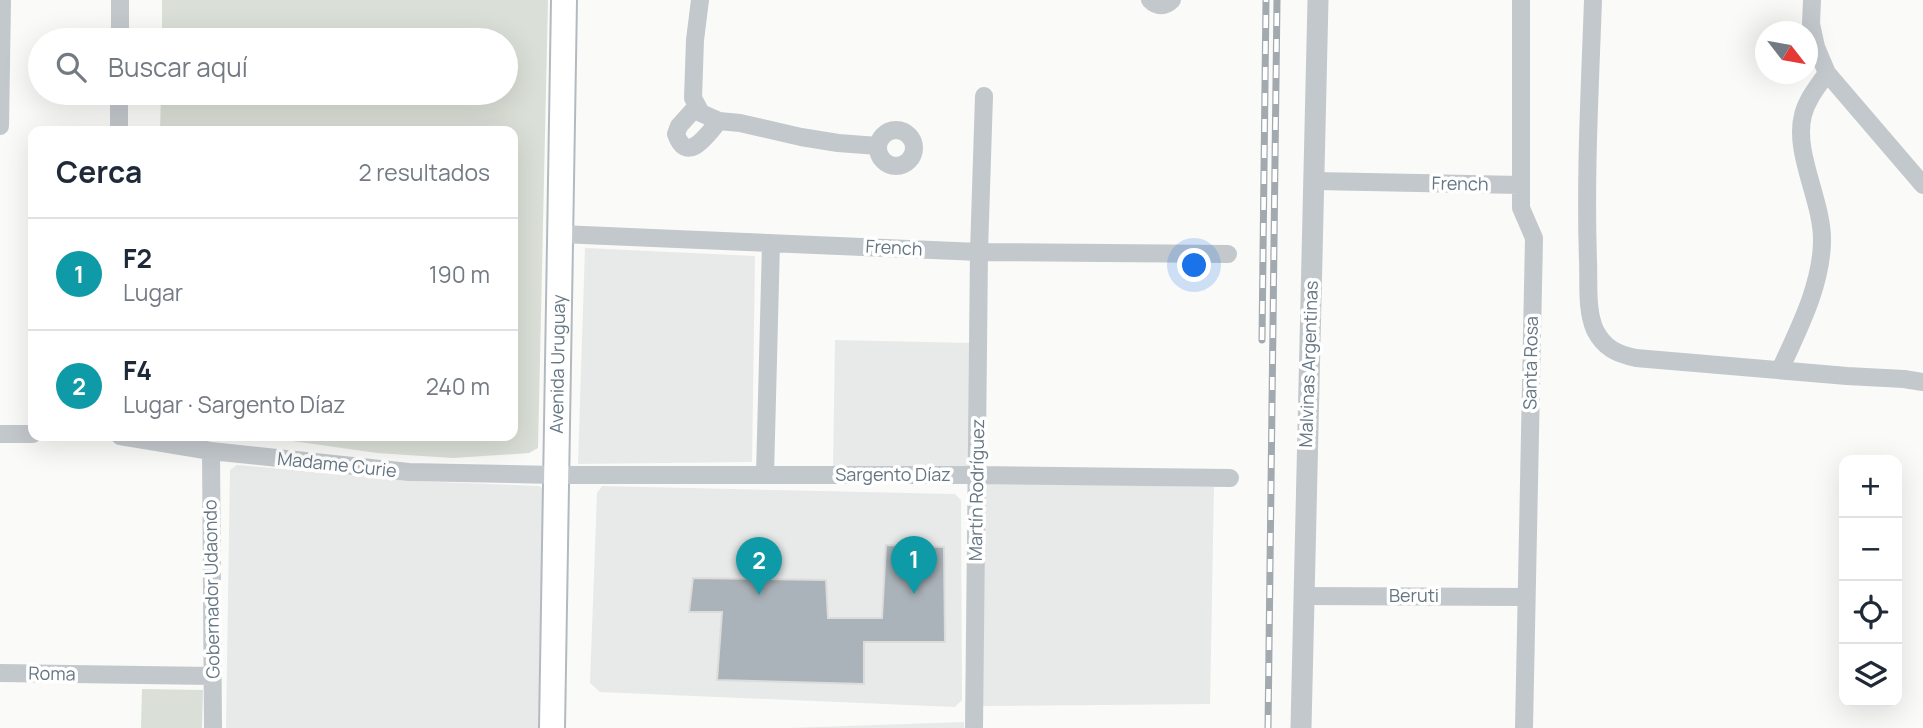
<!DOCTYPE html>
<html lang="es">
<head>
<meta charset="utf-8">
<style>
	:root { --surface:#fff; --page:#f6f6f7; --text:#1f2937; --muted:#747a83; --line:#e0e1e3; --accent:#e4572e }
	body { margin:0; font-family:Manrope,sans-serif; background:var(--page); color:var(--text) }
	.controls { position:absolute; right:21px; bottom:21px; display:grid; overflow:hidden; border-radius:14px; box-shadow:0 7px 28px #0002 }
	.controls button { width:63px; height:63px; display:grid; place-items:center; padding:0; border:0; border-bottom:2px solid var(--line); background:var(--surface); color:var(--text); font:35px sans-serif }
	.compass { position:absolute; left:1755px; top:21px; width:63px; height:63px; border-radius:50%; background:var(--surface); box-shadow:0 7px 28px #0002; rotate:121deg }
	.you { position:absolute; left:1195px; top:266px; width:24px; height:24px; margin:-18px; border:5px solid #fff; border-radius:50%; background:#1a73e8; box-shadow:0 0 0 10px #1a73e833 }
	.badge { display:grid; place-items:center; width:46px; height:46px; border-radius:50%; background:var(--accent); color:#fff; font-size:23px; font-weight:700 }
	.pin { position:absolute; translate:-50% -58px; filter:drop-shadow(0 2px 4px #0008) }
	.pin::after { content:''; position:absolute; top:37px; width:24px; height:21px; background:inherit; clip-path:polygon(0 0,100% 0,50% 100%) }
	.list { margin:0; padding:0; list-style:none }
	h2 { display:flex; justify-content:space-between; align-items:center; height:91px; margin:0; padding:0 28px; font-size:30px }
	h2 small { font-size:23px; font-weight:400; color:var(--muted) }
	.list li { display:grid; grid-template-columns:46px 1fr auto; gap:21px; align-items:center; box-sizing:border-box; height:112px; padding:0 28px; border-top:2px solid var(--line) }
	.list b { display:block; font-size:26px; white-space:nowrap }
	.list p { margin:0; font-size:23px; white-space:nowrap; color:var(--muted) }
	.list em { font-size:23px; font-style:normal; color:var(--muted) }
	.icon { flex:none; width:38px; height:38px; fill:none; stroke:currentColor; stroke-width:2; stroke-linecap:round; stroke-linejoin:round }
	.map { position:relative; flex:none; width:1923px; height:728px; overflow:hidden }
	.search { position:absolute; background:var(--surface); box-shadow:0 7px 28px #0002; left:28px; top:28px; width:490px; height:77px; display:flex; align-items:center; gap:18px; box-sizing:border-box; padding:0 24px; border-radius:38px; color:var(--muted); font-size:26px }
	.panel { position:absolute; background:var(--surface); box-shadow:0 7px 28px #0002; left:28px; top:126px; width:490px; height:315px; border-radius:14px }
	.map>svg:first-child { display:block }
</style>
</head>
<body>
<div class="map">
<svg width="1923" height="728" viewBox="0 0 1923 728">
	<rect width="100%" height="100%" fill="#fafaf8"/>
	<path fill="#e8e9e9" d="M 585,248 L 755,256 L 752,462 L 578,464 Z
		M 835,340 L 972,343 L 968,468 L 833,466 Z
		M 237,465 L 412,481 L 540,486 L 547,494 L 538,728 L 226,728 L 230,470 Z
		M 983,483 L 1214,487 L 1210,704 L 982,706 Z
		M 602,486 L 955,494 L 961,500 L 962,700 L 955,707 L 600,692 L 590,683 L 597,493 Z
		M 964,722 L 964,728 L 788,728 Z"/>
	<path fill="#dadfd7" d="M 162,0 L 548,0 L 538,448 L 529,453 L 453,458 L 377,453 L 257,436 L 513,436 L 513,131 L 160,131 L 161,93 L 506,93 L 506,40 L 162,40 Z
		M 142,689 L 203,690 L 202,728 L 141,728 Z"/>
	<path fill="#aab3b9" stroke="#dcdcda" stroke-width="2" d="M 886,545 L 944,547 L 945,642 L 864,642 L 864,684 L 717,680 L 722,612 L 689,612 L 693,578 L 826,580 L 828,618 L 882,618 Z"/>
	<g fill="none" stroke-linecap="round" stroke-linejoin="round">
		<defs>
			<g id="secondary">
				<path id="s1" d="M 552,728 L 564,0"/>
			</g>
		</defs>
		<use href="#secondary" stroke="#b3babf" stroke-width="28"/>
		<path stroke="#c3c8cc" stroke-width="18" d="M 700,0 L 695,40 L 693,98 L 701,113 L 719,121 L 740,123 L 801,137 L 838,143 L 878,146
			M 1150,0 C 1157,7 1165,7 1172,0
			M 1521,0 L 1521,208 L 1534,238 L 1524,728
			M 1593,0 C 1590,87 1585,174 1588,261 C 1589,282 1586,310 1595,330 C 1604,348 1617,354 1636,358 L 1847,376 L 1904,379 L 1923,382
			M 1812,0 L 1811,24 L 1816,47 L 1827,73 L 1923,185
			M 120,40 L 120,0
			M 697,106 L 679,126 L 676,134 C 687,166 708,134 719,121
			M 0,126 L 2,0
			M878 148a18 18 0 1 1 36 0a18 18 0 1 1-36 0Z
			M 119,131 L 119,93
			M 1315,181 L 1521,185
			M 560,234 L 979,252 L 1228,254
			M 1780,370 C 1798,330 1821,287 1822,242 C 1823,201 1793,153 1803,115 C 1807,99 1818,86 1827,73
			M 0,434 L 33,434
			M 120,436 L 211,451 L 409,472 L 556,475 L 977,475 L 1230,478
			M 211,451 L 213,728
			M 765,475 L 771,243
			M 1303,596 L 1525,597
			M 0,673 L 213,676
			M 974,728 L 979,252 L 984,96"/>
		<path stroke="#c3c8cc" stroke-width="21" d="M 1301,728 L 1318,0"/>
		<use href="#secondary" stroke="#fff" stroke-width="24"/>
		<defs>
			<path id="rail" d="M 1262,340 L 1266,0
				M 1268,728 L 1277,0"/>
		</defs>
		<use href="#rail" stroke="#a2aab0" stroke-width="7"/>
		<use href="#rail" stroke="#fff" stroke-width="4.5" stroke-dasharray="13" stroke-linecap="butt"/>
	</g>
	<g text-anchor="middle" stroke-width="7" stroke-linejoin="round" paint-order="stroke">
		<g font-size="18" fill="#657683" stroke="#fff">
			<text transform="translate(1460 184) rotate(1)" y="6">French</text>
			<text transform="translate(894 248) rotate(3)" y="6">French</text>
			<text transform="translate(1531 363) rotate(-89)" y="6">Santa Rosa</text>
			<text dy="6" stroke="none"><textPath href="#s1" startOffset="364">Avenida Uruguay</textPath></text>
			<text transform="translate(1309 364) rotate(-88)" y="6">Malvinas Argentinas</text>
			<text transform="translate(337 465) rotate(6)" y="6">Madame Curie</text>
			<text x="893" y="481">Sargento Díaz</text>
			<text transform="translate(977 490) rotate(-89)" y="6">Martín Rodríguez</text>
			<text transform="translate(212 589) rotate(-91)" y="6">Gobernador Udaondo</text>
			<text x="1414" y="602">Beruti</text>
			<text transform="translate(52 674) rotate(1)" y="6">Roma</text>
		</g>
	</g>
</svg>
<div class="controls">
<button>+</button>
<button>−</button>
<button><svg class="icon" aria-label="locate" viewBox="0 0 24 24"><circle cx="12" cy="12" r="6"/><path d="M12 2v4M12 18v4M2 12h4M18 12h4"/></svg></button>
<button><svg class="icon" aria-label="layers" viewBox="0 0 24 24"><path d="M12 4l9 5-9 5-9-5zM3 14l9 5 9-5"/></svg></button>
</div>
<svg class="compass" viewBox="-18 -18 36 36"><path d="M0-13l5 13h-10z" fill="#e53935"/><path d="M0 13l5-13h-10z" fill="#747a83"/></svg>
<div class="you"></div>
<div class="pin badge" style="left:914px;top:594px;background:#0f9aa8">1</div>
<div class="pin badge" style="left:759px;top:595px;background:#0f9aa8">2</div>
<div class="search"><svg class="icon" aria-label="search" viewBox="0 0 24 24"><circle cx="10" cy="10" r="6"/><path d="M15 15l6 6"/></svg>Buscar aquí</div>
<section class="panel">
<h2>Cerca<small>2 resultados</small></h2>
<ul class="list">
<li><span class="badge" style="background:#0f9aa8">1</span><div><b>F2</b><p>Lugar</p></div><em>190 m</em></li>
<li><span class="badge" style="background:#0f9aa8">2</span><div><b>F4</b><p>Lugar · Sargento Díaz</p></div><em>240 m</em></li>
</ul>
</section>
</div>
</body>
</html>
